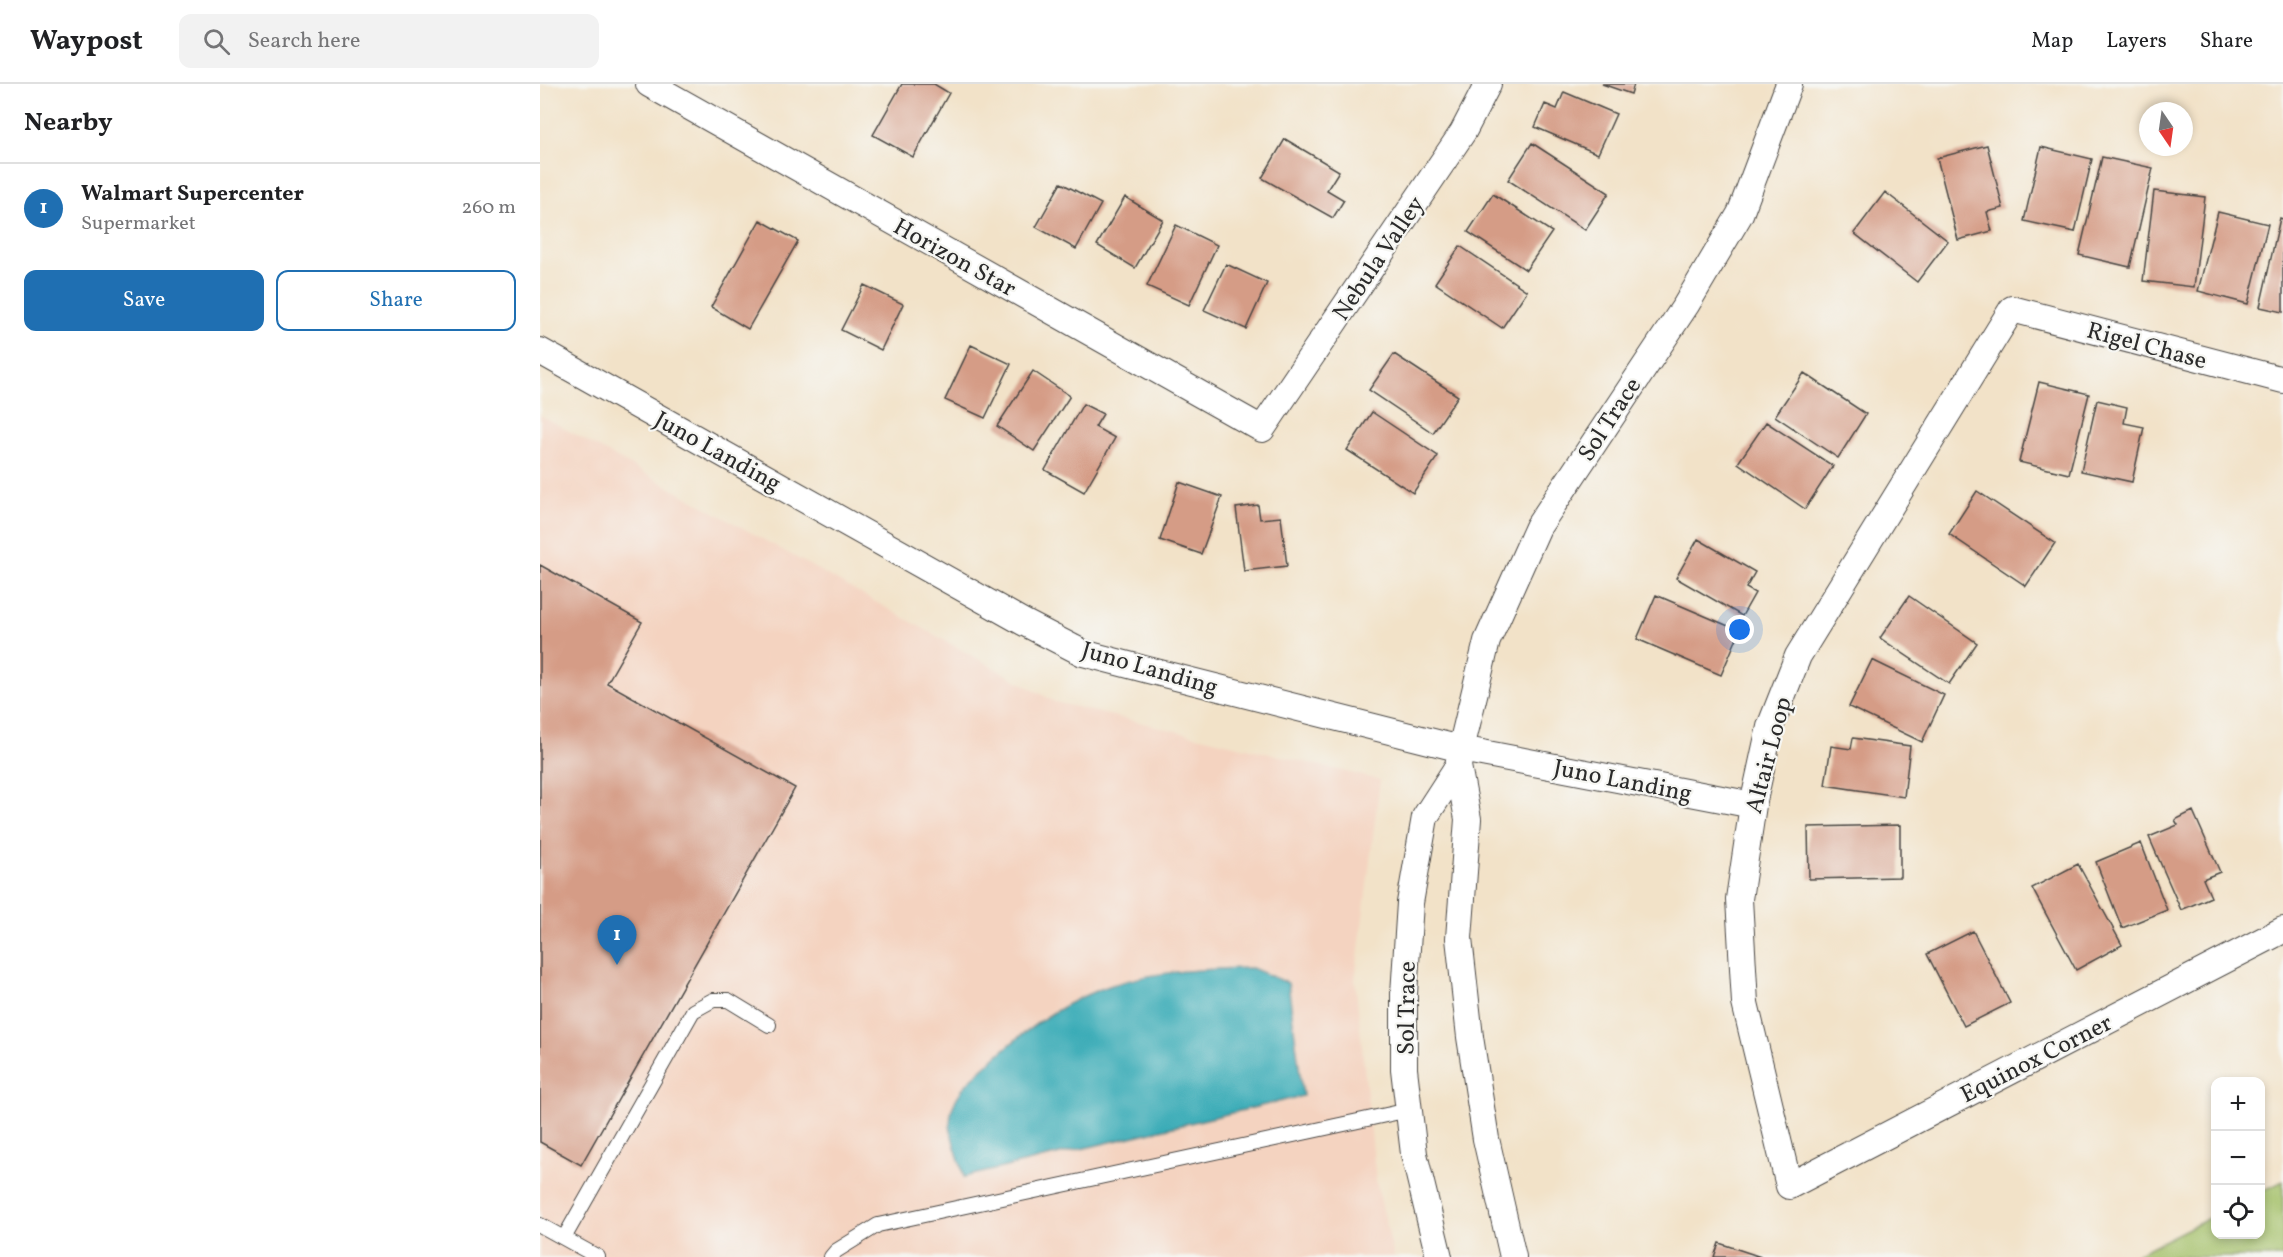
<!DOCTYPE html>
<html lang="en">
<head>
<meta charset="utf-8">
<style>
	:root { --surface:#fff; --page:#f2f2f2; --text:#202124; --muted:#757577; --line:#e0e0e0; --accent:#1f6fb2 }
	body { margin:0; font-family:Vollkorn,serif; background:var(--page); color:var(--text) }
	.controls { position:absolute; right:18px; bottom:18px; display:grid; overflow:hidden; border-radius:12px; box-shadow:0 3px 9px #0003 }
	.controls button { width:54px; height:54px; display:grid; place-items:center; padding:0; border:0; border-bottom:2px solid var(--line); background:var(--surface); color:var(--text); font:30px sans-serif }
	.compass { position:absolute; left:1599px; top:18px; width:54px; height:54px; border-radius:50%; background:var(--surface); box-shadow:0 3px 9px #0003; rotate:167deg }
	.you { position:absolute; left:1200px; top:546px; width:21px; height:21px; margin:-15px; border:4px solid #fff; border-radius:50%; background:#1a73e8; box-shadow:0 0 0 9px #1a73e833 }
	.badge { display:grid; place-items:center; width:39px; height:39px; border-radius:50%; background:var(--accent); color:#fff; font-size:20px; font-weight:700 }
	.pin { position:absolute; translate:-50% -50px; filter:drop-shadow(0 2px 3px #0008) }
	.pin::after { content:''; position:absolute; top:32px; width:21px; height:18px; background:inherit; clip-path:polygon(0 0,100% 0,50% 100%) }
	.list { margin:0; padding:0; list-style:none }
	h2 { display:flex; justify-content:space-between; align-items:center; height:78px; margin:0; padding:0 24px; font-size:26px }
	h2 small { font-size:20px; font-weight:400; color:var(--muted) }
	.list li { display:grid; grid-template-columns:39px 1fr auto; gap:18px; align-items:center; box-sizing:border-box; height:90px; padding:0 24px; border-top:2px solid var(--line) }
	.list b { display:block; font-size:22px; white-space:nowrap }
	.list p { margin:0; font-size:20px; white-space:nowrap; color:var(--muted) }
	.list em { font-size:20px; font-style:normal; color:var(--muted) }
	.actions { display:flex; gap:12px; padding:18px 24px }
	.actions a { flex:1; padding:14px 0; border:2px solid var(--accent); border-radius:12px; text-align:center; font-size:21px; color:var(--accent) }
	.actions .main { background:var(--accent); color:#fff }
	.icon { flex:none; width:33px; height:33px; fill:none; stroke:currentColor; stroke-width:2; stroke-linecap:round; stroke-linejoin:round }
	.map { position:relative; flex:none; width:1743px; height:1173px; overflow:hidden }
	header { display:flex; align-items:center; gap:36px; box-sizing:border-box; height:84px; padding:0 30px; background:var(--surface); border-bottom:2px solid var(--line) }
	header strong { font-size:28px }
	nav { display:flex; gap:33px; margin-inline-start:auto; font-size:21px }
	.search { width:420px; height:54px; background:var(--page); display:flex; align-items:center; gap:15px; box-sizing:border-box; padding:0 21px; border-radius:12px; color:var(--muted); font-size:22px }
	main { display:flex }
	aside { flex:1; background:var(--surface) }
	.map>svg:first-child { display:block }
</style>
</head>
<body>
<header>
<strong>Waypost</strong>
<div class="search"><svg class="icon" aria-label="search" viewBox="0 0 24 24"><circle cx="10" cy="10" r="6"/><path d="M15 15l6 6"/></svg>Search here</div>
<nav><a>Map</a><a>Layers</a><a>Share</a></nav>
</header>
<main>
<aside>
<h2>Nearby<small></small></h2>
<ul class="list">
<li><span class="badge">1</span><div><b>Walmart Supercenter</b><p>Supermarket</p></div><em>260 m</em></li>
</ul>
<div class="actions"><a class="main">Save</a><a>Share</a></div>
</aside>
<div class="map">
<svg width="1743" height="1173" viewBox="0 0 1743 1173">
	<rect width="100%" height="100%" fill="#f6f6f2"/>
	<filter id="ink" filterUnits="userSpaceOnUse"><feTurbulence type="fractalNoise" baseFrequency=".0167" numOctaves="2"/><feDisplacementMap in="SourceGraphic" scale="12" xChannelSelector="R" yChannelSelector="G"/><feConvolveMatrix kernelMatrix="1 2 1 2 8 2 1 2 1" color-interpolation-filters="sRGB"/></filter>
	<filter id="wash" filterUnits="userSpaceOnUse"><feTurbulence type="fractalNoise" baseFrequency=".008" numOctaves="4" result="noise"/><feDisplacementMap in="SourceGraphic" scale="24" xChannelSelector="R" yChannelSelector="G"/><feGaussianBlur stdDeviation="1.35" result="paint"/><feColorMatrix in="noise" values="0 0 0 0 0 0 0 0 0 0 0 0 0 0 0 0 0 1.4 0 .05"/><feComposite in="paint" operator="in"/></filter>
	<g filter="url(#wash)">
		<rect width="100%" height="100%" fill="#f2e2c8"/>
		<path fill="#f4d3c0" d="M 0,331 L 515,618 L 840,696 L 815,896 L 836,1096 L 854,1173 L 0,1173 Z"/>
		<path fill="#a3bf66" stroke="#677548" stroke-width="1.5" d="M 1743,1097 L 1743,1173 L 1591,1173 L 1675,1131 L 1676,1150 L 1720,1150 L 1721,1108 Z"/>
		<path fill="#3bacb7" stroke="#336c71" stroke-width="1.5" d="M 712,884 L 748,899 L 763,1012 L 424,1093 C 420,1076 411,1056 410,1040 C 410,1011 432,994 451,977 C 539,897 597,886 712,884 Z"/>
		<g id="blocks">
			<path fill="#d59c86" d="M 362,0 L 394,0 L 409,9 L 373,73 L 333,51 Z
				M 1062,0 L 1094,0 L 1091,10 Z
				M 1024,8 L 1076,30 L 1058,70 L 995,43 L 1005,20 L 1017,25 Z
				M 745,55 L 799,87 L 787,106 L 804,116 L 793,134 L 722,94 Z
				M 992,59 L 1069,109 L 1045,146 L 968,96 Z
				M 1447,61 L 1463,124 L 1447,128 L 1452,147 L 1418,156 L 1397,74 Z
				M 1501,63 L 1552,75 L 1535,148 L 1484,137 Z
				M 1562,73 L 1613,84 L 1590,183 L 1539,171 Z
				M 521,99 L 561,120 L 536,165 L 496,143 Z
				M 1614,107 L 1665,113 L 1654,203 L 1603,197 Z
				M 1345,108 L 1408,157 L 1377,198 L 1314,149 Z
				M 953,110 L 1012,148 L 986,186 L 928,148 Z
				M 585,113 L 623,136 L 595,184 L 557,161 Z
				M 1678,128 L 1728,140 L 1708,220 L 1658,207 Z
				M 1740,134 L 1743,135 L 1743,228 L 1720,223 Z
				M 220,136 L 258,157 L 208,245 L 171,223 Z
				M 636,141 L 677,161 L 649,221 L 607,202 Z
				M 920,162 L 987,207 L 962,244 L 895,199 Z
				M 686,180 L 727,199 L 706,245 L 664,226 Z
				M 324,201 L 363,220 L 341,266 L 301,246 Z
				M 431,261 L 471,280 L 445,334 L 405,316 Z
				M 854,270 L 918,312 L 893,349 L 829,306 Z
				M 493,287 L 530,312 L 494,367 L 457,342 Z
				M 1264,289 L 1326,330 L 1298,374 L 1235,332 Z
				M 1499,298 L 1549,310 L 1529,390 L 1479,378 Z
				M 1557,316 L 1587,323 L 1584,339 L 1604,343 L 1592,398 L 1541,387 Z
				M 543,320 L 563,330 L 555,343 L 575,354 L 544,408 L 505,386 Z
				M 832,328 L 898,372 L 873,409 L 807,366 Z
				M 1226,338 L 1293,382 L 1265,425 L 1198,379 Z
				M 639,398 L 682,413 L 661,470 L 620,456 Z
				M 1437,407 L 1515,459 L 1486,502 L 1409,450 Z
				M 718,421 L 720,435 L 741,433 L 747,482 L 704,487 L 696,424 Z
				M 1158,455 L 1215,488 L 1206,504 L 1215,509 L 1202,532 L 1136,494 Z
				M 0,481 L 102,538 L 67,599 L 255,704 L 41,1081 L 0,1058 Z
				M 1116,511 L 1200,547 L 1181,591 L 1097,555 Z
				M 1369,512 L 1437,559 L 1409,600 L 1340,554 Z
				M 1332,576 L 1404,611 L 1382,658 L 1309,623 Z
				M 1313,654 L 1370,662 L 1364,713 L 1285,701 L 1291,662 L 1311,665 Z
				M 1653,727 L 1680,788 L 1663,795 L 1671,813 L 1641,826 L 1609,753 L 1638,741 L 1635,736 Z
				M 1360,741 L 1360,793 L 1269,795 L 1268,743 Z
				M 1601,759 L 1627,826 L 1582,844 L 1556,778 Z
				M 1538,780 L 1582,861 L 1536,886 L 1492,804 Z
				M 1433,847 L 1470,919 L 1424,942 L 1387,870 Z
				M 1179,1159 L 1221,1173 L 1174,1173 Z"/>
		</g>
	</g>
	<g filter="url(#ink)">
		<use href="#blocks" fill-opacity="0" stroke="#494643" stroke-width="1.5"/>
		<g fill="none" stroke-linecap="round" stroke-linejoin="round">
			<defs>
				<path id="lane" d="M 0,1141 L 58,1173
					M 24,1154 L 153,927 L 173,916 L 188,916 L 229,941
					M 291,1173 L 296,1167 L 338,1141 L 869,1026"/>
				<path id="street" d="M 109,0 L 722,345 L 923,48 L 948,0
					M 0,267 L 483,538 L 543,569 L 608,586 L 921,665 L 1213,721
					M 1743,296 L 1472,225 L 1258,572 L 1230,643 L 1213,721 L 1199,815 L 1205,919 L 1249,1102 L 1743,846
					M 899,1173 L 874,1070 L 864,985 L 864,910 L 870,819 L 885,733 L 918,682
					M 973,1173 L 946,1055 L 930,953 L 919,854 L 928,735 L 918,682 L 921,665 L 947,557 L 998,443 L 1146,221 L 1200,130 L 1249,0"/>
			</defs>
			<use href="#lane" stroke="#494643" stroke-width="16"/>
			<use href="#street" stroke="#494643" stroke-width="28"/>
			<use href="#lane" stroke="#fff" stroke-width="14"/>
			<use href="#street" stroke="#fff" stroke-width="26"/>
		</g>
	</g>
	<g text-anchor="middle" stroke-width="4.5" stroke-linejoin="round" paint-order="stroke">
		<g font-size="24" fill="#2b2b2b" stroke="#f6f6f2">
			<text transform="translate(415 173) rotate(29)" y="8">Horizon Star</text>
			<text transform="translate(838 174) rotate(-56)" y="8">Nebula Valley</text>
			<text transform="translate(1607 261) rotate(15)" y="8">Rigel Chase</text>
			<text transform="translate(1069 335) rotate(-57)" y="8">Sol Trace</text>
			<text transform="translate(178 367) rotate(29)" y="8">Juno Landing</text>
			<text transform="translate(610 584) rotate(16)" y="8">Juno Landing</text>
			<text transform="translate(1228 671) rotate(-75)" y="8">Altair Loop</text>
			<text transform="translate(1083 696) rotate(11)" y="8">Juno Landing</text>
			<text transform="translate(866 924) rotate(-89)" y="8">Sol Trace</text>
			<text transform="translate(1496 974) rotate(-27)" y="8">Equinox Corner</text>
		</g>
	</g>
</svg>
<div class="controls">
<button>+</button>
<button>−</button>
<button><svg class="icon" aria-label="locate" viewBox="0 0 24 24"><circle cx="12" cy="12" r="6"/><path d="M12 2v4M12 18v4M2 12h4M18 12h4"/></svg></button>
</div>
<svg class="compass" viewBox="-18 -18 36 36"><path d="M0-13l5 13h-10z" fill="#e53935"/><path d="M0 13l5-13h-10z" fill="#757577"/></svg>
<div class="you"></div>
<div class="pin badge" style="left:77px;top:881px">1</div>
</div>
</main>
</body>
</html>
